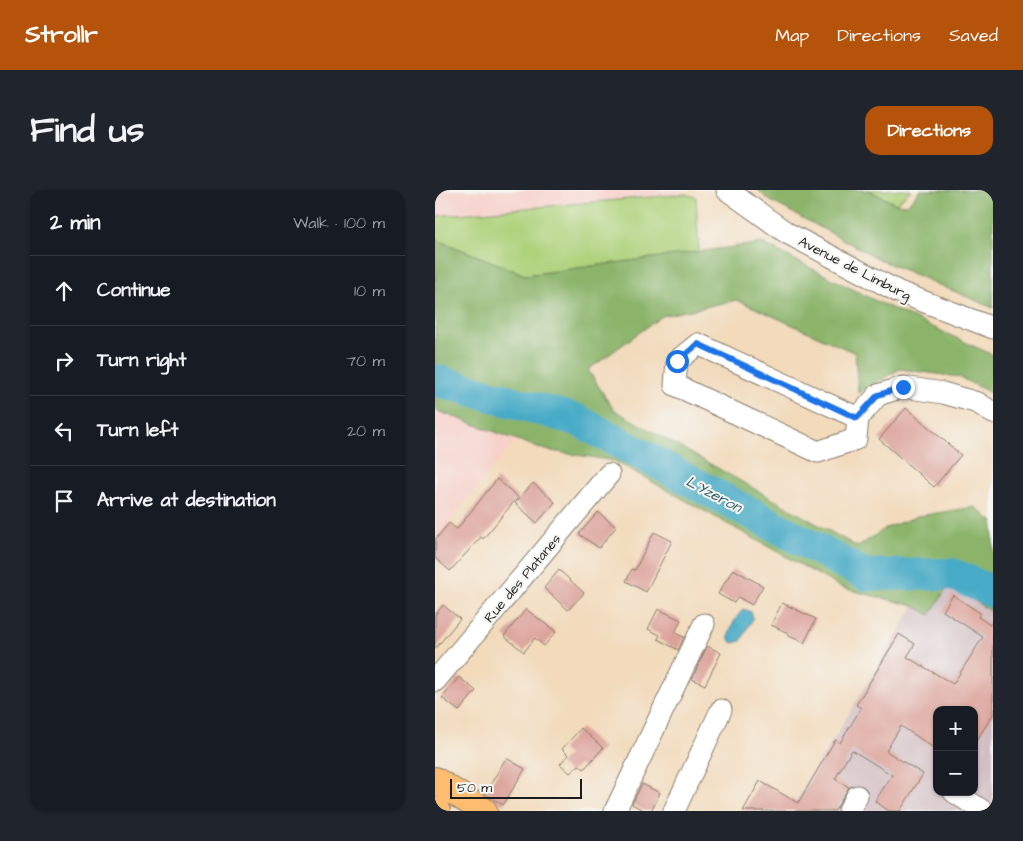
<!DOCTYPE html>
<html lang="en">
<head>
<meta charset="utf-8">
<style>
	:root { --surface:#171b24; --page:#20242c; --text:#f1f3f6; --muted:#9ea1a6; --line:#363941; --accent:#b45309 }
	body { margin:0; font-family:"Architects Daughter",sans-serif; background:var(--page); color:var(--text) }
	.controls { position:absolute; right:15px; bottom:15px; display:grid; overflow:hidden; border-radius:10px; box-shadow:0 1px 4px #0004 }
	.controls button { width:45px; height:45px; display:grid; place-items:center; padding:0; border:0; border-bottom:1px solid var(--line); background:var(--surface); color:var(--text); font:25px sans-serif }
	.scale { position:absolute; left:15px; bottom:12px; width:132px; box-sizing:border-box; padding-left:5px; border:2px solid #1c1c1c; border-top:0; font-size:14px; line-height:18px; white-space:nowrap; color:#1c1c1c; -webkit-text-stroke:4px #f6f6f2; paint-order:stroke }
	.stop { position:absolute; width:15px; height:15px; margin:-11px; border:4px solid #1a73e8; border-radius:50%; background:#fff }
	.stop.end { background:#1a73e8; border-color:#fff; box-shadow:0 1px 5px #0008 }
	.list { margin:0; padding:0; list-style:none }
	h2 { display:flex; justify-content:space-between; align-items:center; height:65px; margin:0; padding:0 20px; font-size:21px }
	h2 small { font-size:16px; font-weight:400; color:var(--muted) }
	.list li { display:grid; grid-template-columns:32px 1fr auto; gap:15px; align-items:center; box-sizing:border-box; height:70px; padding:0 20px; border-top:1px solid var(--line) }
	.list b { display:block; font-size:19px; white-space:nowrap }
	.list em { font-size:16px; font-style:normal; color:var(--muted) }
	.icon { flex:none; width:28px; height:28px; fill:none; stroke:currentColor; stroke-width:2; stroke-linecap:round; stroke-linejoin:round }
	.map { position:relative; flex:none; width:558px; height:621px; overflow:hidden; border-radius:15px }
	header { display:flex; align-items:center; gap:30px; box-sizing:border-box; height:70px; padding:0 25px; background:var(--accent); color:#fff }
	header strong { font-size:24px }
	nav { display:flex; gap:28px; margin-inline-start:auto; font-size:18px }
	.intro { display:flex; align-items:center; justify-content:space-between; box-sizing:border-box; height:120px; padding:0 30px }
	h1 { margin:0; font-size:35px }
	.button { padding:12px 22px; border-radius:15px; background:var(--accent); color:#fff; font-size:18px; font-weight:700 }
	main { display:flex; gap:30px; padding:0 30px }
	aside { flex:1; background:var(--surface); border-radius:15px; box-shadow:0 1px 4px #0004 }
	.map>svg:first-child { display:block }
</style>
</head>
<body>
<header>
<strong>Strollr</strong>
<nav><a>Map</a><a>Directions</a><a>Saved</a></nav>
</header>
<div class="intro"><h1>Find us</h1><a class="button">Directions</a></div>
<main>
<aside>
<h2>2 min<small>Walk · 100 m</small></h2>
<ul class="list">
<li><svg class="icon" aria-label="ahead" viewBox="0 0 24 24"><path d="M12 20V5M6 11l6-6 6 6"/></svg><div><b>Continue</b></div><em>10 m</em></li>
<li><svg class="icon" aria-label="right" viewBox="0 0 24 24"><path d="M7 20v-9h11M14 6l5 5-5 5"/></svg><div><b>Turn right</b></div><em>70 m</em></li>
<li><svg class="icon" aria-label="left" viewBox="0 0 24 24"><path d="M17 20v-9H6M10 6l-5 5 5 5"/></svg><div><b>Turn left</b></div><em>20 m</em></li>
<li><svg class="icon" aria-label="arrive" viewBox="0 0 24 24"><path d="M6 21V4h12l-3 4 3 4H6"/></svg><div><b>Arrive at destination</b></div></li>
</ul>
</aside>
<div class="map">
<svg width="558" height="621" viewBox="0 0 558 621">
	<rect width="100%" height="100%" fill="#f6f6f2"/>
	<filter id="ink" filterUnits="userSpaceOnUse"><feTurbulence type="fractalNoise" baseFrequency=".02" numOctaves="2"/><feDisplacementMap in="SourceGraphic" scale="10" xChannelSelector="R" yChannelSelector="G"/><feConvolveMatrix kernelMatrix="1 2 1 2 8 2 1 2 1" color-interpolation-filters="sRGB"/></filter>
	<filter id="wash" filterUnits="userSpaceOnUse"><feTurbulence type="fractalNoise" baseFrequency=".0096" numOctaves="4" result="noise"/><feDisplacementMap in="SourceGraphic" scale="20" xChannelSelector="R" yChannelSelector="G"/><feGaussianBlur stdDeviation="1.12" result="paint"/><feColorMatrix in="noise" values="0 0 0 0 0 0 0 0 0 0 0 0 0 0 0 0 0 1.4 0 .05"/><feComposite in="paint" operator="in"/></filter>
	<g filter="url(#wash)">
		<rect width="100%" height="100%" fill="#f2dabb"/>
		<path fill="#f7d0ca" d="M 0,0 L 250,0 L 250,4 L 0,26 Z
			M 0,220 L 81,250 L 0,348 Z"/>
		<path fill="#d2bec2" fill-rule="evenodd" d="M 514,394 L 558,423 L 558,621 L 355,621 L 479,416 ZM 502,520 L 539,520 L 539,602 L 502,602 Z"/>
		<path fill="#afd27b" stroke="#66774c" d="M 433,0 L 476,0 L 461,14 Z
			M 250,4 L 261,7 L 264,65 L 90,85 L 0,49 L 0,26 Z"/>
		<path fill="#8bb46b" stroke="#546844" d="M 323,0 L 433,0 L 461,14 L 472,15 L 485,0 L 558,0 L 558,118 L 448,71 L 334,10 Z
			M 0,49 L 90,85 L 327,53 L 437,109 L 558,165 L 558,204 L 524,187 L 465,179 L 423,203 L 420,163 L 302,110 L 227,126 L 153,180 L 179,220 L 423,357 L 451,338 L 483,326 L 540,317 L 558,332 L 558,423 L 514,394 L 495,425 L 479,416 L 407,398 L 180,271 L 110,260 L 0,220 Z"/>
		<path fill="#46aac6" stroke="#316371" d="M 309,419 L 316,422 L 318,428 L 306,451 L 298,453 C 295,450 293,450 294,446 C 294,439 304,422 309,419 Z"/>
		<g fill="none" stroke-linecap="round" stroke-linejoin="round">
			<path stroke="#46aac6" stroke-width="32" d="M 0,190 L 142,230 L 431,385 L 517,384 L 558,402"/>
		</g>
		<g id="blocks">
			<path fill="#dca199" d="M 471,218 L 526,265 L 499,297 L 444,249 Z
				M 62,289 L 83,307 L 48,349 L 46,347 L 15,381 L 0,368 L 0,350 L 14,333 L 22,339 Z
				M 98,293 L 120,312 L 102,333 L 80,313 Z
				M 163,322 L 181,337 L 164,358 L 144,344 Z
				M 219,342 L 237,351 L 211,402 L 191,391 L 197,379 L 200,380 Z
				M 298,379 L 328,396 L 317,415 L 303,407 L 299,413 L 283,404 Z
				M 124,380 L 149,403 L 133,420 L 109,398 Z
				M 518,405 L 545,423 L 543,427 L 555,435 L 558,431 L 558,525 L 539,554 L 539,520 L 502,520 L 502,560 L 466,536 L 451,561 L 488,584 L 465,621 L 454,621 L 440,611 L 457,585 L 417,560 L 400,589 L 414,597 L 400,621 L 308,621 L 325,591 L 363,613 L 400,550 L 405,553 L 426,518 L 421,515 L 464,444 L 480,454 L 472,467 L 518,494 L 548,447 L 508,421 Z
				M 347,413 L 381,429 L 369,453 L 352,445 L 353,443 L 336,435 Z
				M 8,415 L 25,429 L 0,459 L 0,425 Z
				M 91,419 L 121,442 L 109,456 L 100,448 L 89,462 L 69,446 Z
				M 223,419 L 246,430 L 240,443 L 249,447 L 243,460 L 223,449 L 225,445 L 213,439 Z
				M 272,456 L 286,463 L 270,495 L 257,489 Z
				M 24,487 L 41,501 L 24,521 L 7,508 Z
				M 146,538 L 168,558 L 149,579 L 144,575 L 135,583 L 125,574 L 133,565 L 127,559 Z
				M 71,568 L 90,579 L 68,615 L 50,604 Z
				M 207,594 L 225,603 L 216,621 L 210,621 L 197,614 Z"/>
		</g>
	</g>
	<g filter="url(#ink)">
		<use href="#blocks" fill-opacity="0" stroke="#877b6c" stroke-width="1"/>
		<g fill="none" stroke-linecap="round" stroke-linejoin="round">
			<defs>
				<path id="minor" d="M 292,0 L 352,43 L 464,102 L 558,138
					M 423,228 L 263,154 L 242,171 L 240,195 L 383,262 L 421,249 L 423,228 L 443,205 L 468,197 L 508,203 L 543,213 L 558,223
					M 0,491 L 174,284
					M 519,602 L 548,621
					M 180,621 L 269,434
					M 239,621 L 286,520
					M 414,621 L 422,606"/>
				<path id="major" d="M 0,590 L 49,621
					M 0,620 L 2,621"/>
			</defs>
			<use href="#minor" stroke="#877b6c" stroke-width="23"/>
			<use href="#major" stroke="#877b6c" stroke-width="28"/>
			<use href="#minor" stroke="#fff" stroke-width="21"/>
			<use href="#major" stroke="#fdbc70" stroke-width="26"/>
		</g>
	</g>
	<g fill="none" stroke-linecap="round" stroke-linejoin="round" filter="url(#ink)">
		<path stroke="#1a73e8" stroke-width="6" d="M 242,171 L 263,154 L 422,228 L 443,205 L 468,197"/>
	</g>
	<g text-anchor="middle" stroke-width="4" stroke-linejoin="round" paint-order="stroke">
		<g font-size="14" fill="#1c1c1c" stroke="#f6f6f2">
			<text transform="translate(420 78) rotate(27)" y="5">Avenue de Limburg</text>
			<text transform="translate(87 388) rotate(-50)" y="5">Rue des Platanes</text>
		</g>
		<g font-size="15" font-style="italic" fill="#2f5c68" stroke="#f6f6f2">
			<text transform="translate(279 304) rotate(28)" y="5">L'Yzeron</text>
		</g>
	</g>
</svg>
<div class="controls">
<button>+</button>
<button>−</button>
</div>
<div class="scale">50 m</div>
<div class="stop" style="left:242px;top:171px"></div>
<div class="stop end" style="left:468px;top:197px"></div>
</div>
</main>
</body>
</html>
